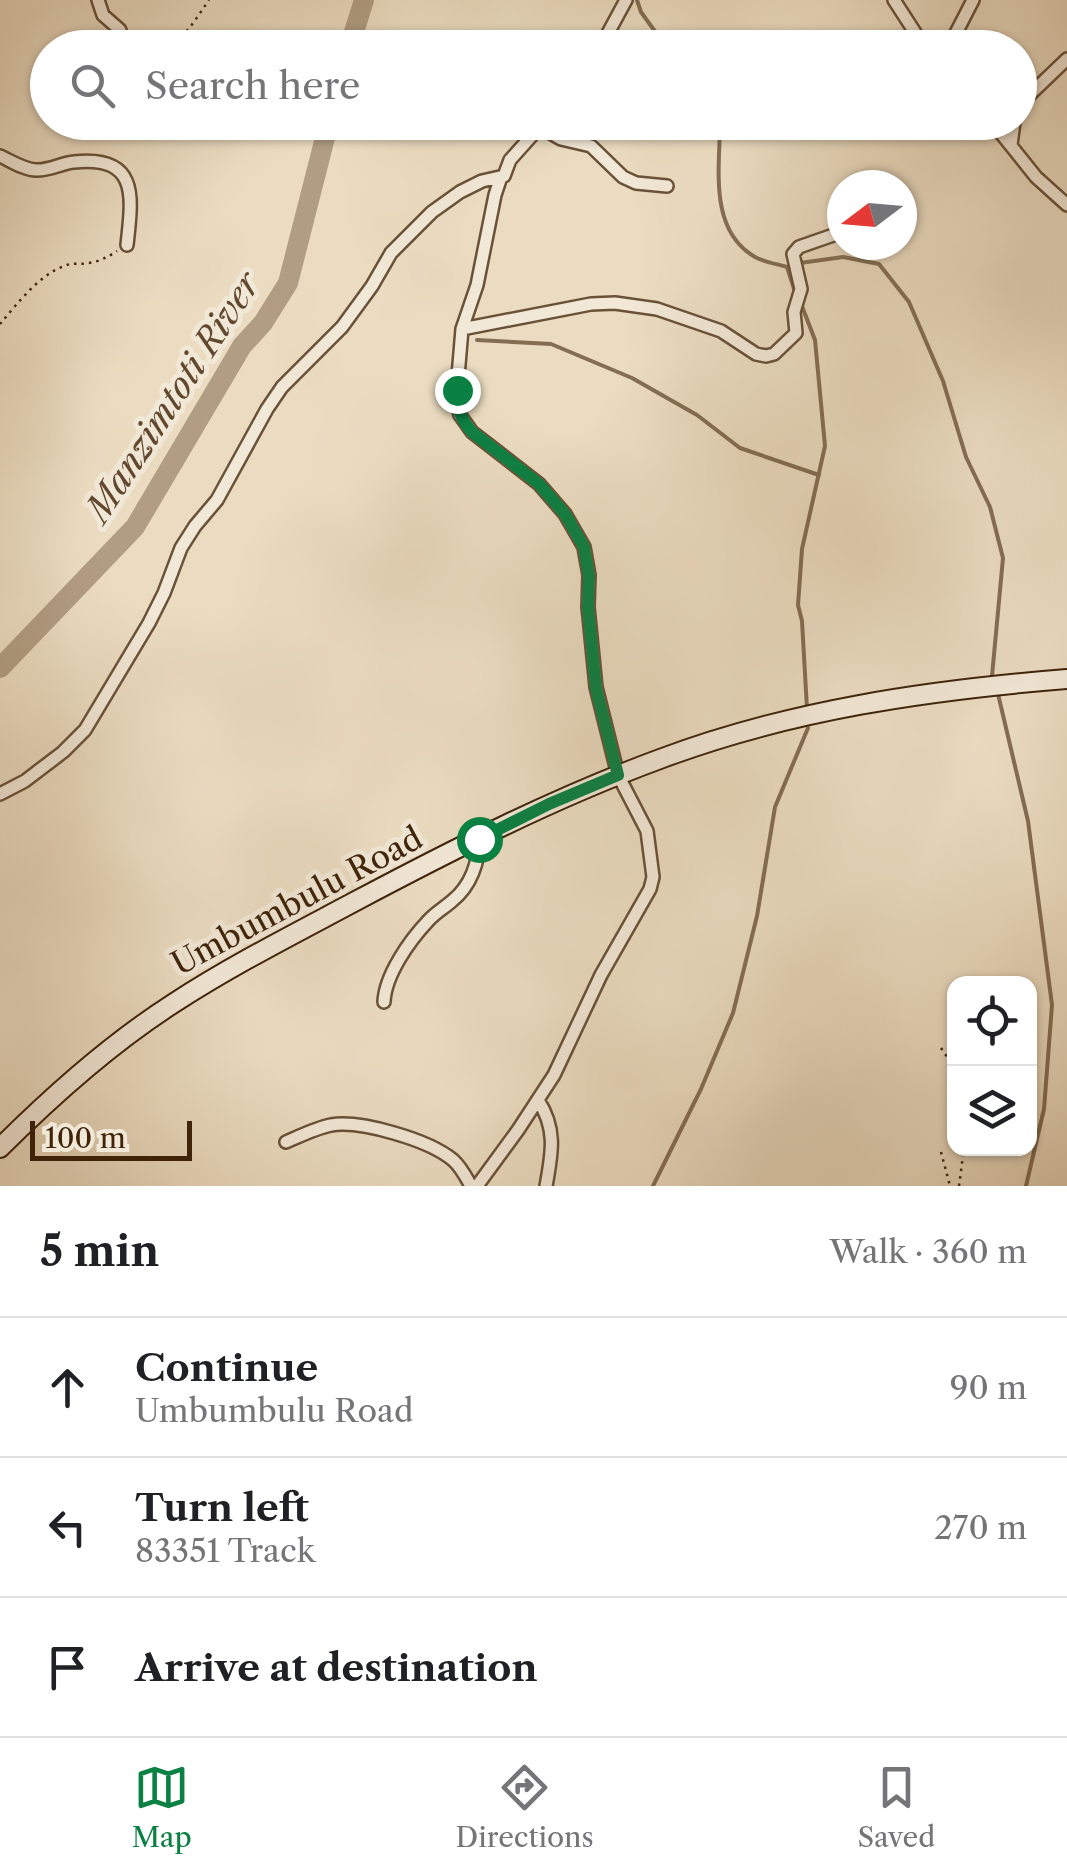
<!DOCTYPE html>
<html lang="en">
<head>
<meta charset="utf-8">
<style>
	:root { --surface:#fff; --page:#f2f2f2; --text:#202124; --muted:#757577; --line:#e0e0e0; --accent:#0b8043 }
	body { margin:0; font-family:"Libre Caslon Text",serif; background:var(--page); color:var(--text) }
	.controls { position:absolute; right:30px; bottom:30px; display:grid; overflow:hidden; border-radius:20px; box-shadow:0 2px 8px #0004 }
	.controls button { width:90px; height:90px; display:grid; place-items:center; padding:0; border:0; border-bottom:2px solid var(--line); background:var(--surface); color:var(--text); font:50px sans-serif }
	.compass { position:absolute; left:827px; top:170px; width:90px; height:90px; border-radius:50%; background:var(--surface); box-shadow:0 2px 8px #0004; rotate:254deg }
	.scale { position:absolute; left:30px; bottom:25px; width:162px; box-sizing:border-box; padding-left:10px; border:5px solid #3f240a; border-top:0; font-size:28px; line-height:35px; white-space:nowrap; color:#3f240a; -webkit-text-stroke:8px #f2e8d7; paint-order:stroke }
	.stop { position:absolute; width:30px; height:30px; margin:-22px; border:8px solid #0b8043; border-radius:50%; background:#fff }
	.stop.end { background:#0b8043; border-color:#fff; box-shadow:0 2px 10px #0008 }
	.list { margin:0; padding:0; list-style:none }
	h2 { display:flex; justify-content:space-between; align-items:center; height:130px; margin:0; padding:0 40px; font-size:42px }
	h2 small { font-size:32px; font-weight:400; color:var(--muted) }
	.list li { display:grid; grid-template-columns:65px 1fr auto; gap:30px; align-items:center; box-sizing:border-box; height:140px; padding:0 40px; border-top:2px solid var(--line) }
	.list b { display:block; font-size:38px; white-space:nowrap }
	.list p { margin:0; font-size:32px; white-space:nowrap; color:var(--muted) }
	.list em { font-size:32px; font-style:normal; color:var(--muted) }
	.icon { flex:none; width:55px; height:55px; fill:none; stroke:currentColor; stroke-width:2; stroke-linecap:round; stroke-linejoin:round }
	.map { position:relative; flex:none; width:1067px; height:1186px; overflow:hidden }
	.search { position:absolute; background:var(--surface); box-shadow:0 2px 8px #0004; left:30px; right:30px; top:30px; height:110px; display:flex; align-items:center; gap:25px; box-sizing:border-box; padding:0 35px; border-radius:55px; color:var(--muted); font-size:38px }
	.sheet { height:550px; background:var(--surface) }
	nav { display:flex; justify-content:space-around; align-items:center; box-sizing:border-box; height:140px; border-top:2px solid var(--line); background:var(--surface); font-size:28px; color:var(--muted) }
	nav a { display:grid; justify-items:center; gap:5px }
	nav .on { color:var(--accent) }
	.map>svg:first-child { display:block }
</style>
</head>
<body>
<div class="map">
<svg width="1067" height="1186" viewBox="0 0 1067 1186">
	<rect width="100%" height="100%" fill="#ebdcc1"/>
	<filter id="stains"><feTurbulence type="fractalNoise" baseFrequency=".002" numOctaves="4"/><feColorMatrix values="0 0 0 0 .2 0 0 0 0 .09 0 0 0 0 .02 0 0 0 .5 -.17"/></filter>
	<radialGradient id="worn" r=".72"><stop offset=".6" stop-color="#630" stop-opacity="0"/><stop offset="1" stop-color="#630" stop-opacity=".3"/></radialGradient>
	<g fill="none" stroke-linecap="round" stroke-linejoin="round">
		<path stroke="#836d53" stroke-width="4" d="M 637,0 L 641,12 L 667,48
			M 720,122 C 720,167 708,230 755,257 C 764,262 777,264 787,267 L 795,292
			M 800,263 L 843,257 L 879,264 L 909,302 L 943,381 L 966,457 L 990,507 L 1003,558 L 992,676
			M 800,301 L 815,340 L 825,446 L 802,549 L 798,605 L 802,621 L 807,709
			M 477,340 L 551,344 L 632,378 L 697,415 L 740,448 L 819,475
			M 998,694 L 1028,821 L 1052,1005 L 1044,1109 L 1026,1186
			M 653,1186 L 701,1089 L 733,1013 L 757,916 L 775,807 L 808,728"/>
		<path stroke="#b19d83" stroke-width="20" d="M 349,48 L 364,0
			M 0,668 L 135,527 L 242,346 L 263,323 L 288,283 L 329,122"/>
		<defs>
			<path id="minor" d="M 98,0 L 103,15 L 120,30
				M 894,0 L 925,48
				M 600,48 L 626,0
				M 953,48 L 955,35 L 973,0
				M 1020,104 L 1067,59
				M 992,122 L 1036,177 L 1067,205
				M 540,127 L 561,139 L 591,146 L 623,177 L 636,183 L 667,186
				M 1011,145 L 1014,122
				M 0,156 C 11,161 25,170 36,170 C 48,171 62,163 74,162 C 140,155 132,198 127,245
				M 462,329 L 591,304 L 615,303 L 657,309 L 721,331 L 756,354 L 766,356 L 774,354 L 796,333 L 794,312 L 801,289 L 793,254 L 799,247 L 842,232
				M 0,794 L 25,781 L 63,752 L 85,730 L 149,623 L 164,593 L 181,548 L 195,526 L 217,500 L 267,409 L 282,387 L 342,327 L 372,286 L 391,253 L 432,212 L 460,192 L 482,181 L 504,176
				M 384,1002 C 385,975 410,940 428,921 C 435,913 444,908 452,901 C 471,886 479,862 479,839
				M 538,1100 C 557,1129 552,1153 546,1186
				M 286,1142 C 300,1136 316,1128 331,1125 C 361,1120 429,1140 453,1160 C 461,1167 466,1177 471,1186
				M 477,1186 L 518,1130 L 554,1075 L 601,975 L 650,889 L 653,877 L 647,831 L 618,775 L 596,687 L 588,607 L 589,575 L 584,547 L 565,514 L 539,484 L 472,432 L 460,415 L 456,400 L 462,329 L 477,285 L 495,195 L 501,177 L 504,176 L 510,160 L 544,122"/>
			<path id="secondary" d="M 0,1148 C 53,1095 110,1044 174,1003 C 231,966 292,935 352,903 C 452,850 554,798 660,759 C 790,710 929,690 1067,679"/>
		</defs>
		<use href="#minor" stroke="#6a5238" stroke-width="16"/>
		<use href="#secondary" stroke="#3f240a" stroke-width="22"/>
		<path stroke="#3f240a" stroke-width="2.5" stroke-dasharray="2.5 5" stroke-linecap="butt" d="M 130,37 L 146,48
			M 154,48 C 182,46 194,21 209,0
			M 0,324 C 17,304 39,275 64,266 C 73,262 79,265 88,263 C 98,262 108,257 117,251
			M 941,1048 L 954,1067
			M 941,1152 L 950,1186
			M 959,1186 L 964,1148"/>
		<use href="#minor" stroke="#f2e8d7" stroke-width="11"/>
		<use href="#secondary" stroke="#f2e8d7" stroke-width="18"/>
	</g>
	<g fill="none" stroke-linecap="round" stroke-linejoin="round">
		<path stroke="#0b8043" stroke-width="12" d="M 457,390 C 456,408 461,419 472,432 L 539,484 L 565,514 L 584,547 L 589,576 L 588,607 L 596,688 L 618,775 L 549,804 L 479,839"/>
	</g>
	<g text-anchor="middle" stroke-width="10" stroke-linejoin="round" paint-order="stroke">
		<g font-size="32" fill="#3f240a" stroke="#f2e8d7">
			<text transform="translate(297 901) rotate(-28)" y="11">Umbumbulu Road</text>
		</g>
		<g font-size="35" font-style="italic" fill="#61482e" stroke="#f2e8d7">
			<text transform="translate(173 397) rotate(-57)" y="12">Manzimtoti River</text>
		</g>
	</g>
	<rect width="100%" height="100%" filter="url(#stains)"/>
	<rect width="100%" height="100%" fill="url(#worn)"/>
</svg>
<div class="controls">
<button><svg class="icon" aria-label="locate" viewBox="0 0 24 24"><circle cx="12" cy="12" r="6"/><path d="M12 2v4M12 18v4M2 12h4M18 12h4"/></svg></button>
<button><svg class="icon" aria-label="layers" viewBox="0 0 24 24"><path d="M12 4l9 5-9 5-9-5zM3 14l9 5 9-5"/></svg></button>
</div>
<svg class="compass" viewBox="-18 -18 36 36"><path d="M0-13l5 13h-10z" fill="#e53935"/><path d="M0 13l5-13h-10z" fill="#757577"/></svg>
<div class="scale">100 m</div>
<div class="stop" style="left:479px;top:839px"></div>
<div class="stop end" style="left:457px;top:390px"></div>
<div class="search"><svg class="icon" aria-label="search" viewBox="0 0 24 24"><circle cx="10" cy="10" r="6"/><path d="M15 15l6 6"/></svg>Search here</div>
</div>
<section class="sheet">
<h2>5 min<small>Walk · 360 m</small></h2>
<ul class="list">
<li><svg class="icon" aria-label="ahead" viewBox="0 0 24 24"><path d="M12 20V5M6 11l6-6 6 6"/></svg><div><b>Continue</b><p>Umbumbulu Road</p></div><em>90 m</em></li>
<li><svg class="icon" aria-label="left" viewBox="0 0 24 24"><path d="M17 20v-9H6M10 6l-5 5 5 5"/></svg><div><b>Turn left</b><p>83351 Track</p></div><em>270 m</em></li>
<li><svg class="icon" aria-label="arrive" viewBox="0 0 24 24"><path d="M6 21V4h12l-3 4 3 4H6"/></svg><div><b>Arrive at destination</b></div></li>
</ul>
</section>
<nav>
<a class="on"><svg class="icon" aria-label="map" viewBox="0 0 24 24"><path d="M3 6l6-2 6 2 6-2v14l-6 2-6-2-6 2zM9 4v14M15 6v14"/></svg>Map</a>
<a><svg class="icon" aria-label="directions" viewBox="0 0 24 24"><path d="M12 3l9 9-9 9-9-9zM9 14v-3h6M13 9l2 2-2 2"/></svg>Directions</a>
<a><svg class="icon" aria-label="saved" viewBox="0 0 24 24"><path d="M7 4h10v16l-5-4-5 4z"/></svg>Saved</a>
</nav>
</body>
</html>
